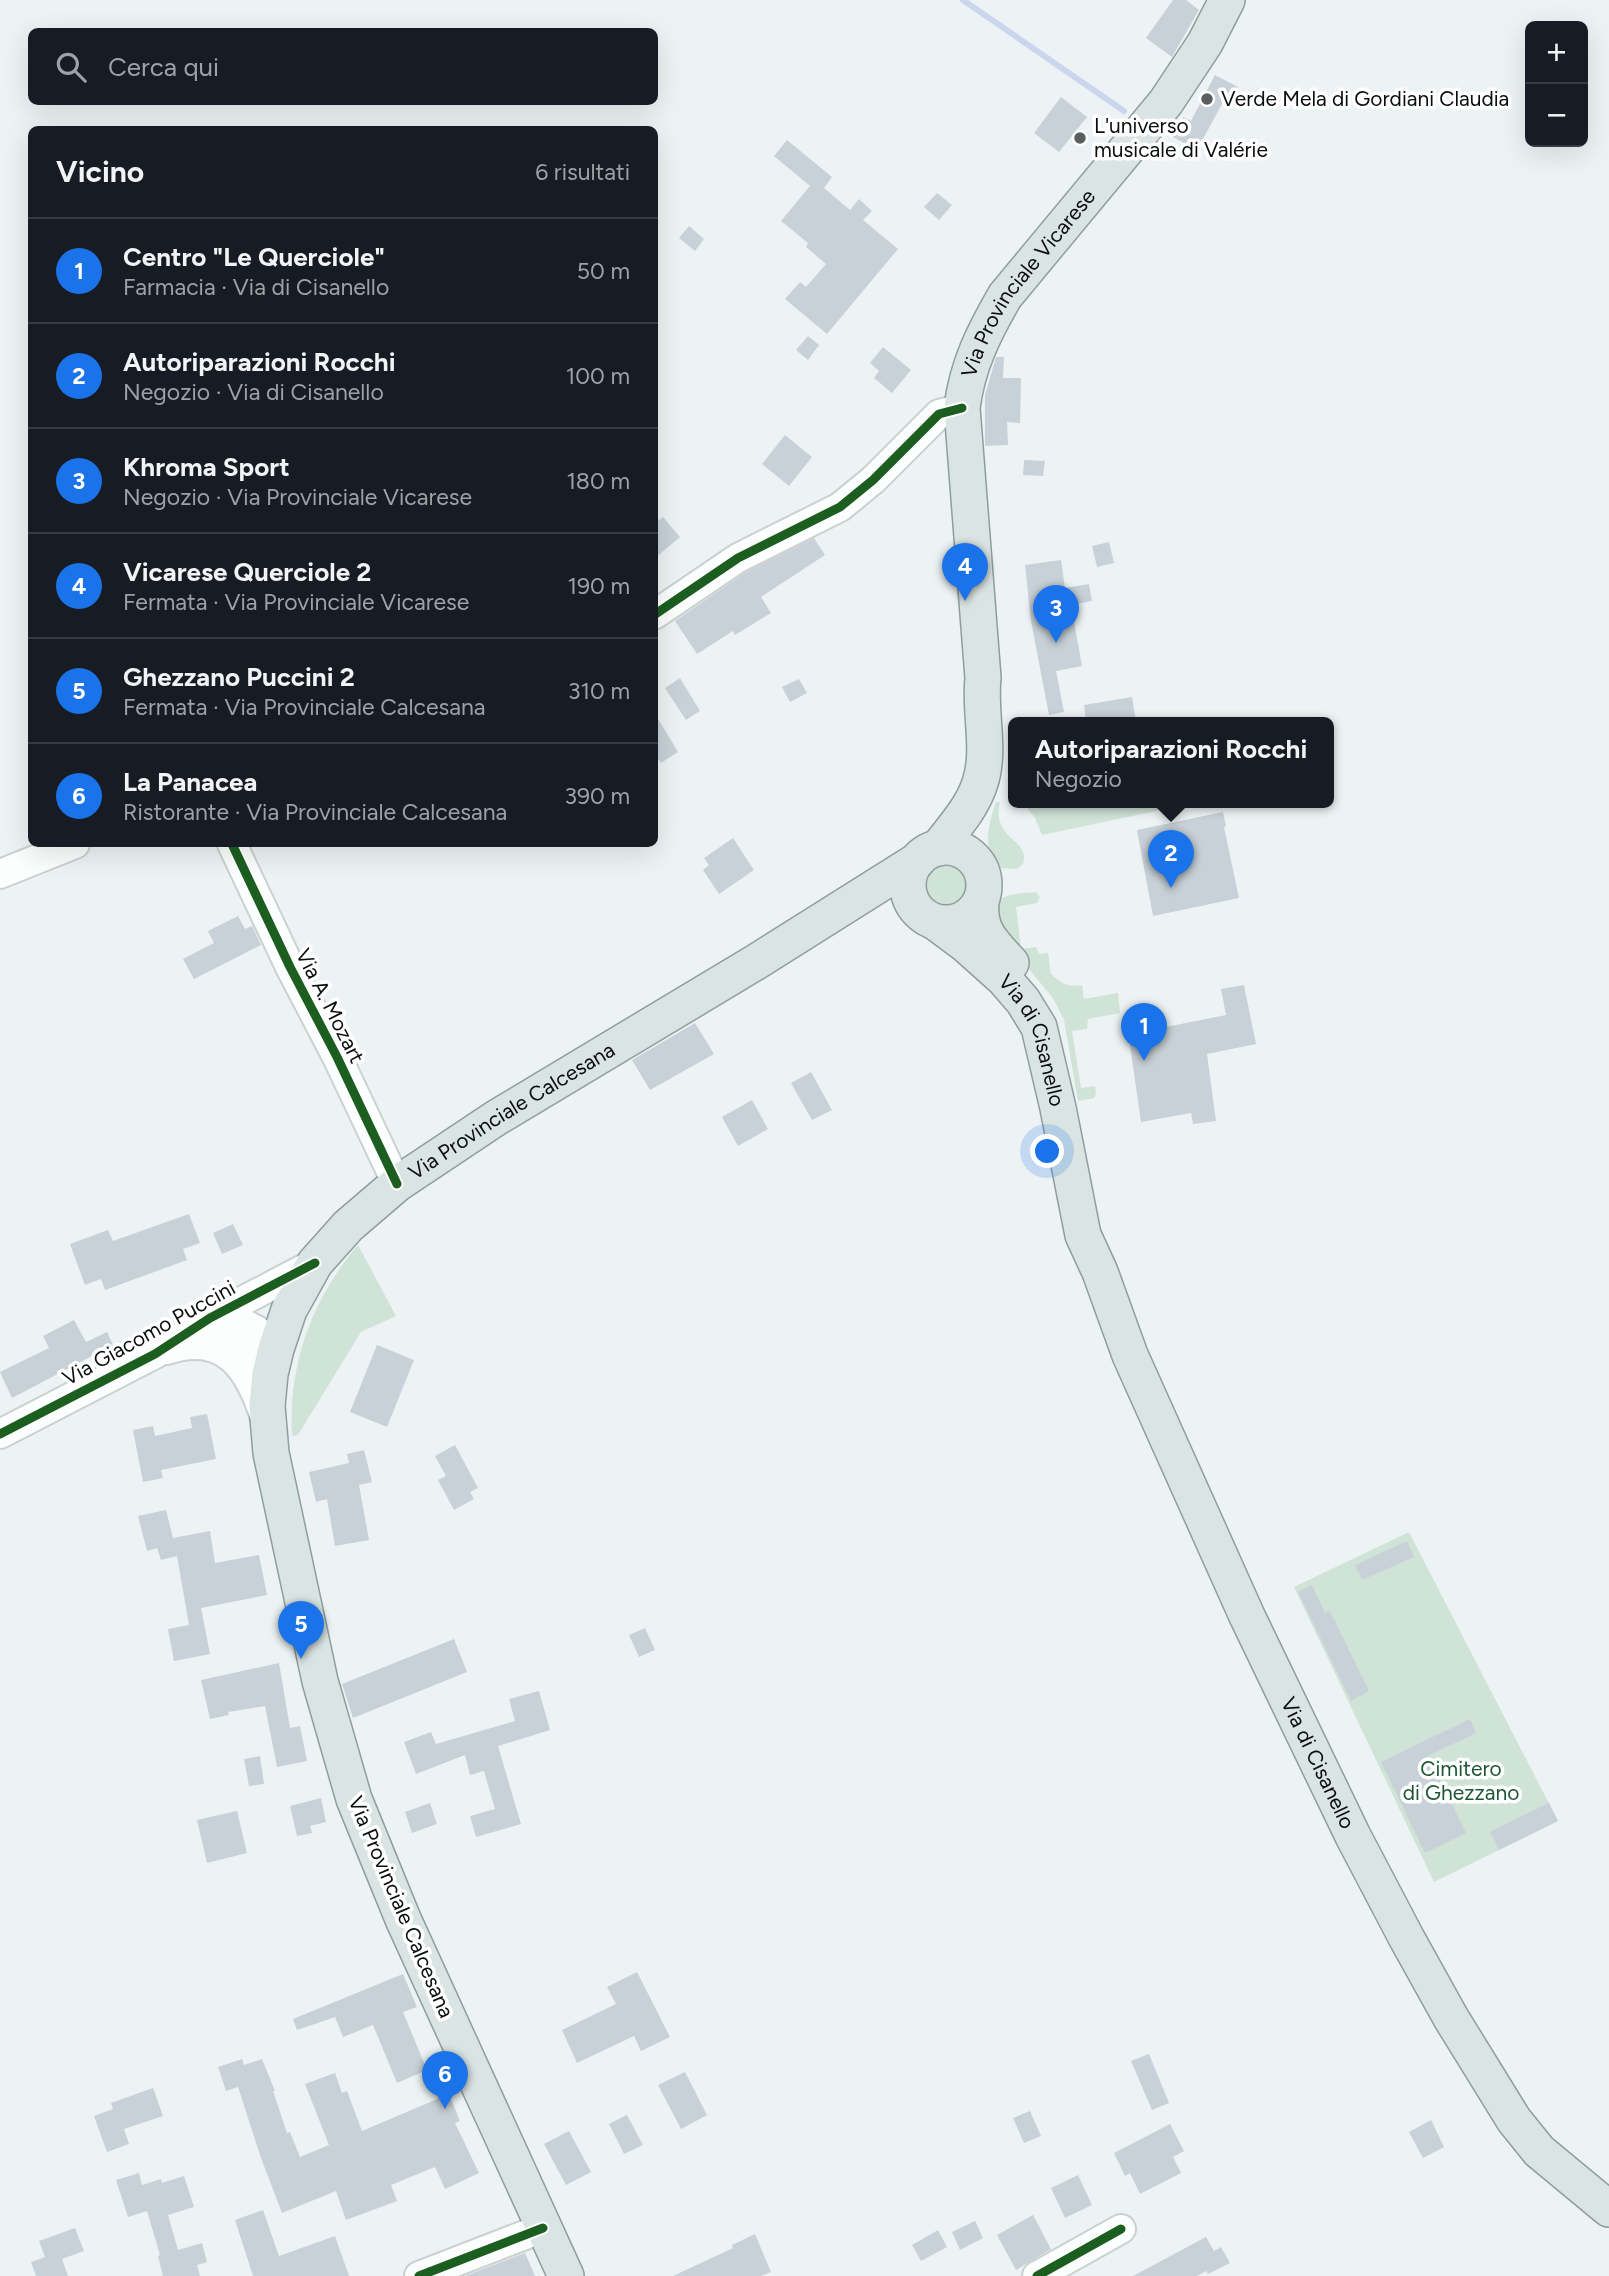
<!DOCTYPE html>
<html lang="it">
<head>
<meta charset="utf-8">
<style>
	:root { --surface:#171b24; --page:#242831; --text:#f1f3f6; --muted:#9ea1a6; --line:#363941; --accent:#1a73e8 }
	body { margin:0; font-family:Figtree,sans-serif; background:var(--page); color:var(--text) }
	.controls { position:absolute; right:21px; top:21px; display:grid; overflow:hidden; border-radius:10px; box-shadow:0 7px 28px #0002 }
	.controls button { width:63px; height:63px; display:grid; place-items:center; padding:0; border:0; border-bottom:2px solid var(--line); background:var(--surface); color:var(--text); font:35px sans-serif }
	.you { position:absolute; left:1048px; top:1152px; width:24px; height:24px; margin:-18px; border:5px solid #fff; border-radius:50%; background:#1a73e8; box-shadow:0 0 0 10px #1a73e833 }
	.badge { display:grid; place-items:center; width:46px; height:46px; border-radius:50%; background:var(--accent); color:#fff; font-size:23px; font-weight:700 }
	.pin { position:absolute; translate:-50% -58px; filter:drop-shadow(0 2px 4px #0008) }
	.pin::after { content:''; position:absolute; top:37px; width:24px; height:21px; background:inherit; clip-path:polygon(0 0,100% 0,50% 100%) }
	.popup { position:absolute; left:1008px; top:717px; width:326px; height:91px; box-sizing:border-box; display:grid; place-content:center; border-radius:10px; background:var(--surface); filter:drop-shadow(0 2px 5px #0005); font-size:23px; white-space:nowrap; color:var(--muted) }
	.popup b { font-size:26px; color:var(--text) }
	.popup::after { content:''; position:absolute; left:50%; top:100%; margin-left:-14px; border:14px solid transparent; border-top-color:var(--surface) }
	.list { margin:0; padding:0; list-style:none }
	h2 { display:flex; justify-content:space-between; align-items:center; height:91px; margin:0; padding:0 28px; font-size:30px }
	h2 small { font-size:23px; font-weight:400; color:var(--muted) }
	.list li { display:grid; grid-template-columns:46px 1fr auto; gap:21px; align-items:center; box-sizing:border-box; height:105px; padding:0 28px; border-top:2px solid var(--line) }
	.list b { display:block; font-size:26px; white-space:nowrap }
	.list p { margin:0; font-size:23px; white-space:nowrap; color:var(--muted) }
	.list em { font-size:23px; font-style:normal; color:var(--muted) }
	.icon { flex:none; width:38px; height:38px; fill:none; stroke:currentColor; stroke-width:2; stroke-linecap:round; stroke-linejoin:round }
	.map { position:relative; flex:none; width:1609px; height:2276px; overflow:hidden }
	.search { position:absolute; background:var(--surface); box-shadow:0 7px 28px #0002; left:28px; top:28px; width:630px; height:77px; display:flex; align-items:center; gap:18px; box-sizing:border-box; padding:0 24px; border-radius:10px; color:var(--muted); font-size:26px }
	.panel { position:absolute; background:var(--surface); box-shadow:0 7px 28px #0002; left:28px; top:126px; width:630px; height:721px; border-radius:10px }
	.map>svg:first-child { display:block }
</style>
</head>
<body>
<div class="map">
<svg width="1609" height="2276" viewBox="0 0 1609 2276">
	<rect width="100%" height="100%" fill="#edf3f4"/>
	<path fill="#d0e3d7" d="M 996,802 L 1000,802 C 991,840 1031,839 1023,864 L 1017,869 L 1001,868 C 980,854 989,822 996,802 Z
		M 1055,802 L 1199,802 L 1042,835 L 1035,818 L 1027,808 Z
		M926 884a20 20 0 1 1 40 0a20 20 0 1 1-40 0Z
		M 1036,892 L 1040,897 L 1037,903 L 1016,907 L 1021,949 L 1036,947 L 1039,954 L 1048,953 L 1051,974 C 1062,984 1067,987 1082,985 L 1084,999 L 1118,993 L 1120,1013 L 1088,1019 L 1087,1029 L 1072,1031 L 1081,1088 L 1095,1086 L 1096,1094 L 1094,1098 L 1078,1101 L 1064,1020 L 1053,998 L 1022,961 L 991,912 C 999,892 1017,894 1036,892 Z
		M 358,1245 L 396,1316 L 361,1332 L 298,1435 L 292,1436 C 288,1364 312,1299 358,1245 Z
		M 1409,1532 L 1558,1821 L 1434,1882 L 1294,1587 Z"/>
	<g fill="none" stroke-linecap="round" stroke-linejoin="round">
		<path stroke="#cbd6ee" stroke-width="6" d="M 963,0 L 1124,111"/>
	</g>
	<path fill="#c8d1d7" d="M 1173,0 L 1186,0 L 1199,10 L 1172,57 L 1146,38 Z
		M 1215,75 L 1238,87 L 1228,104 L 1223,102 L 1197,150 L 1173,137 L 1183,117 L 1191,121 Z
		M 1061,97 L 1087,117 L 1059,152 L 1034,133 Z
		M 787,140 L 832,177 L 824,188 L 850,210 L 859,199 L 872,211 L 863,220 L 898,249 L 827,334 L 785,299 L 800,282 L 806,287 L 826,264 L 806,247 L 808,243 L 781,221 L 810,186 L 774,156 Z
		M 937,193 L 952,205 L 939,220 L 924,207 Z
		M 689,226 L 704,239 L 695,251 L 679,238 Z
		M 808,336 L 819,345 L 808,360 L 796,350 Z
		M 883,347 L 911,370 L 892,393 L 874,378 L 879,371 L 870,363 Z
		M 996,357 L 1004,357 L 1003,378 L 1021,378 L 1020,423 L 1007,422 L 1008,445 L 985,446 L 985,395 Z
		M 785,435 L 812,457 L 789,486 L 762,464 Z
		M 1024,460 L 1045,461 L 1043,476 L 1023,475 Z
		M 663,517 L 680,537 L 654,559 L 654,524 Z
		M 814,538 L 825,555 L 761,597 L 771,613 L 735,635 L 733,631 L 697,654 L 675,621 L 746,572 Z
		M 1109,542 L 1114,563 L 1097,567 L 1092,546 Z
		M 1061,560 L 1065,588 L 1089,584 L 1092,601 L 1071,605 L 1082,666 L 1056,671 L 1064,712 L 1049,715 L 1031,621 L 1025,565 Z
		M 680,678 L 700,711 L 686,720 L 665,688 Z
		M 799,679 L 807,693 L 790,702 L 782,687 Z
		M 1132,697 L 1136,722 L 1086,722 L 1084,705 Z
		M 654,712 L 678,752 L 661,763 L 654,753 Z
		M 1223,812 L 1226,826 L 1224,827 L 1239,898 L 1153,916 L 1137,830 Z
		M 733,838 L 754,870 L 719,894 L 703,870 L 709,865 L 704,858 Z
		M 238,916 L 245,929 L 252,926 L 261,945 L 194,979 L 183,959 L 214,943 L 208,931 Z
		M 1244,985 L 1256,1044 L 1207,1054 L 1216,1121 L 1193,1124 L 1191,1113 L 1141,1122 L 1126,1018 L 1164,1013 L 1166,1027 L 1226,1015 L 1221,989 Z
		M 695,1023 L 714,1054 L 650,1090 L 632,1060 Z
		M 811,1072 L 832,1110 L 812,1120 L 791,1083 Z
		M 752,1100 L 768,1129 L 738,1146 L 722,1117 Z
		M 189,1214 L 200,1243 L 183,1249 L 187,1260 L 105,1290 L 101,1279 L 85,1285 L 70,1244 L 108,1230 L 113,1241 Z
		M 233,1224 L 243,1245 L 222,1254 L 213,1233 Z
		M 74,1320 L 86,1342 L 107,1332 L 113,1345 L 12,1398 L 0,1372 L 49,1348 L 43,1336 Z
		M 377,1345 L 414,1360 L 387,1427 L 350,1412 Z
		M 207,1414 L 216,1459 L 161,1470 L 163,1478 L 143,1482 L 133,1430 L 153,1426 L 155,1436 L 192,1428 L 190,1417 Z
		M 455,1445 L 478,1488 L 470,1492 L 474,1499 L 454,1510 L 438,1480 L 446,1476 L 435,1456 Z
		M 364,1450 L 372,1482 L 359,1485 L 369,1540 L 335,1546 L 327,1499 L 316,1502 L 309,1472 L 349,1463 L 347,1454 Z
		M 166,1510 L 173,1538 L 210,1531 L 215,1563 L 259,1555 L 267,1595 L 201,1608 L 210,1654 L 174,1661 L 168,1629 L 189,1625 L 177,1556 L 161,1560 L 157,1548 L 147,1551 L 138,1516 Z
		M 1407,1541 L 1414,1557 L 1362,1580 L 1355,1565 Z
		M 1312,1585 L 1325,1613 L 1330,1611 L 1369,1691 L 1351,1701 L 1298,1592 Z
		M 645,1628 L 655,1650 L 639,1657 L 629,1635 Z
		M 454,1639 L 467,1672 L 353,1718 L 342,1684 Z
		M 279,1663 L 290,1728 L 300,1726 L 307,1761 L 277,1767 L 265,1706 L 228,1712 L 229,1715 L 210,1719 L 201,1680 Z
		M 539,1691 L 550,1730 L 498,1746 L 521,1824 L 476,1837 L 470,1816 L 495,1809 L 484,1771 L 470,1775 L 465,1755 L 416,1774 L 404,1742 L 431,1732 L 436,1744 L 515,1721 L 509,1699 Z
		M 1470,1719 L 1476,1733 L 1428,1756 L 1466,1833 L 1425,1853 L 1381,1762 Z
		M 260,1756 L 264,1784 L 249,1786 L 244,1759 Z
		M 321,1798 L 326,1822 L 310,1826 L 312,1833 L 297,1836 L 290,1806 Z
		M 430,1803 L 437,1824 L 412,1833 L 405,1812 Z
		M 1549,1803 L 1558,1821 L 1499,1850 L 1490,1832 Z
		M 237,1811 L 247,1853 L 207,1863 L 197,1820 Z
		M 637,1972 L 670,2037 L 641,2051 L 634,2036 L 577,2063 L 562,2030 L 616,2004 L 607,1987 Z
		M 403,1974 L 417,2007 L 403,2012 L 427,2070 L 397,2083 L 373,2025 L 343,2037 L 335,2017 L 297,2030 L 293,2019 Z
		M 1149,2054 L 1169,2103 L 1152,2110 L 1131,2061 Z
		M 242,2059 L 244,2065 L 262,2059 L 275,2091 L 273,2091 L 287,2133 L 290,2132 L 300,2157 L 329,2145 L 305,2084 L 335,2073 L 342,2093 L 347,2091 L 362,2131 L 449,2094 L 460,2121 L 455,2123 L 479,2173 L 445,2189 L 435,2167 L 391,2185 L 397,2201 L 346,2220 L 336,2191 L 282,2213 L 261,2158 L 238,2087 L 226,2091 L 218,2067 Z
		M 685,2072 L 707,2115 L 681,2129 L 658,2085 Z
		M 153,2088 L 163,2116 L 124,2129 L 129,2144 L 107,2152 L 94,2116 L 113,2109 L 111,2103 Z
		M 1030,2111 L 1041,2136 L 1024,2143 L 1013,2118 Z
		M 627,2115 L 643,2145 L 624,2154 L 609,2124 Z
		M 1431,2120 L 1444,2147 L 1423,2158 L 1409,2132 Z
		M 1170,2124 L 1184,2151 L 1173,2157 L 1181,2173 L 1140,2194 L 1130,2173 L 1125,2176 L 1114,2153 Z
		M 569,2131 L 591,2172 L 566,2185 L 544,2144 Z
		M 139,2173 L 142,2185 L 161,2179 L 162,2183 L 184,2176 L 194,2207 L 168,2215 L 178,2250 L 202,2243 L 207,2262 L 197,2265 L 200,2276 L 163,2276 L 158,2256 L 160,2255 L 147,2211 L 128,2217 L 116,2180 Z
		M 1078,2175 L 1092,2205 L 1065,2218 L 1051,2188 Z
		M 263,2210 L 279,2256 L 335,2236 L 349,2276 L 253,2276 L 235,2220 Z
		M 1033,2215 L 1051,2249 L 1016,2270 L 997,2235 Z
		M 975,2221 L 983,2238 L 960,2250 L 952,2232 Z
		M 75,2228 L 84,2251 L 62,2259 L 68,2276 L 36,2276 L 31,2262 L 45,2257 L 39,2241 Z
		M 938,2230 L 947,2247 L 921,2261 L 912,2245 Z
		M 755,2234 L 771,2272 L 761,2276 L 673,2276 L 733,2248 L 732,2245 Z
		M 1206,2237 L 1214,2251 L 1221,2247 L 1230,2263 L 1208,2274 L 1206,2271 L 1197,2276 L 1133,2276 Z
		M 525,2253 L 535,2276 L 465,2276 Z"/>
	<g fill="none" stroke-linecap="round" stroke-linejoin="round">
		<defs>
			<path id="minor" d="M 654,615 L 738,558 L 840,507 L 873,480 L 939,414 L 962,408
				M 232,844 L 290,967 L 337,1057 L 397,1184
				M 0,874 L 75,844
				M 210,1318 C 239,1320 258,1325 276,1349 L 255,1350 L 213,1345
				M 167,1350 C 225,1331 249,1368 265,1418
				M 0,1434 L 155,1354 L 210,1318 L 315,1263
				M 419,2276 L 543,2228
				M 1037,2276 L 1121,2229"/>
			<g id="major">
				<circle cx="946" cy="885" r="38"/>
				<path id="s1" d="M 938,848 C 954,827 972,808 980,783 C 991,750 979,712 983,678 L 962,408 C 967,366 984,332 1005,296 L 1166,102 L 1205,43 L 1227,0"/>
				<path d="M 981,903 C 978,930 993,944 1011,963"/>
				<path id="s2" d="M 935,922 L 966,945 L 1004,979 L 1023,1001 L 1039,1027 L 1058,1108 L 1083,1235 L 1100,1272 L 1130,1355 L 1247,1616 L 1353,1836 L 1406,1937 L 1451,2018 L 1514,2120 L 1539,2151 L 1609,2209"/>
				<path id="s3" d="M 566,2276 L 403,1919 L 354,1799 L 320,1681 L 271,1453 L 267,1406 L 270,1374 L 276,1349 L 289,1310 L 315,1263 L 348,1226 L 397,1184 L 496,1118 L 756,962 L 918,860"/>
			</g>
		</defs>
		<use href="#minor" stroke="#cbd0d1" stroke-width="32"/>
		<use href="#major" stroke="#8d9e9d" stroke-width="38"/>
		<use href="#minor" stroke="#fcfdfd" stroke-width="28"/>
		<use href="#major" stroke="#dae4e3" stroke-width="35"/>
		<defs>
			<path id="cycleway" d="M 654,615 L 738,558 L 840,507 L 873,480 L 939,414 L 962,408
				M 232,844 L 290,967 L 337,1057 L 397,1184
				M 0,1434 L 155,1354 L 210,1318 L 315,1263
				M 419,2276 L 543,2228
				M 1037,2276 L 1121,2229"/>
		</defs>
		<use href="#cycleway" stroke="#fff" stroke-width="13"/>
		<use href="#cycleway" stroke="#1b5e20" stroke-width="9"/>
	</g>
	<g fill="#595e5e" stroke="#fff" stroke-width="2.5">
		<circle cx="1207" cy="99" r="7"/>
		<circle cx="1080" cy="138" r="7"/>
	</g>
	<g text-anchor="middle" stroke-width="7" stroke-linejoin="round" paint-order="stroke">
		<g font-size="21" fill="#0a0e0e" stroke="#fff" text-anchor="start">
			<text x="1221" y="106">Verde Mela di Gordiani Claudia</text>
			<text x="1094" y="133">L'universo<tspan x="1094" dy="24">musicale di Valérie</tspan></text>
		</g>
		<g font-size="21" fill="#0a0e0e" stroke="#fff">
			<text dy="7" stroke="none"><textPath href="#s1" startOffset="598">Via Provinciale Vicarese</textPath></text>
			<text transform="translate(330 1006) rotate(63)" y="7">Via A. Mozart</text>
			<text dy="7" stroke="none"><textPath href="#s2" startOffset="159">Via di Cisanello</textPath></text>
			<text dy="7" stroke="none"><textPath href="#s3" startOffset="1328">Via Provinciale Calcesana</textPath></text>
			<text transform="translate(149 1333) rotate(-29)" y="7">Via Giacomo Puccini</text>
			<text dy="7" stroke="none"><textPath href="#s2" startOffset="940">Via di Cisanello</textPath></text>
			<text transform="translate(401 1907) rotate(67)" y="7">Via Provinciale Calcesana</text>
		</g>
		<g font-size="21" fill="#1e5634" stroke="#fff">
			<text x="1461" y="1776">Cimitero<tspan x="1461" dy="24">di Ghezzano</tspan></text>
		</g>
	</g>
</svg>
<div class="controls">
<button>+</button>
<button>−</button>
</div>
<div class="you"></div>
<div class="pin badge" style="left:1144px;top:1061px">1</div>
<div class="pin badge" style="left:1171px;top:888px">2</div>
<div class="popup"><b>Autoriparazioni Rocchi</b>Negozio</div>
<div class="pin badge" style="left:1056px;top:643px">3</div>
<div class="pin badge" style="left:965px;top:601px">4</div>
<div class="pin badge" style="left:301px;top:1659px">5</div>
<div class="pin badge" style="left:445px;top:2109px">6</div>
<div class="search"><svg class="icon" aria-label="search" viewBox="0 0 24 24"><circle cx="10" cy="10" r="6"/><path d="M15 15l6 6"/></svg>Cerca qui</div>
<section class="panel">
<h2>Vicino<small>6 risultati</small></h2>
<ul class="list">
<li><span class="badge">1</span><div><b>Centro &quot;Le Querciole&quot;</b><p>Farmacia · Via di Cisanello</p></div><em>50 m</em></li>
<li><span class="badge">2</span><div><b>Autoriparazioni Rocchi</b><p>Negozio · Via di Cisanello</p></div><em>100 m</em></li>
<li><span class="badge">3</span><div><b>Khroma Sport</b><p>Negozio · Via Provinciale Vicarese</p></div><em>180 m</em></li>
<li><span class="badge">4</span><div><b>Vicarese Querciole 2</b><p>Fermata · Via Provinciale Vicarese</p></div><em>190 m</em></li>
<li><span class="badge">5</span><div><b>Ghezzano Puccini 2</b><p>Fermata · Via Provinciale Calcesana</p></div><em>310 m</em></li>
<li><span class="badge">6</span><div><b>La Panacea</b><p>Ristorante · Via Provinciale Calcesana</p></div><em>390 m</em></li>
</ul>
</section>
</div>
</body>
</html>
